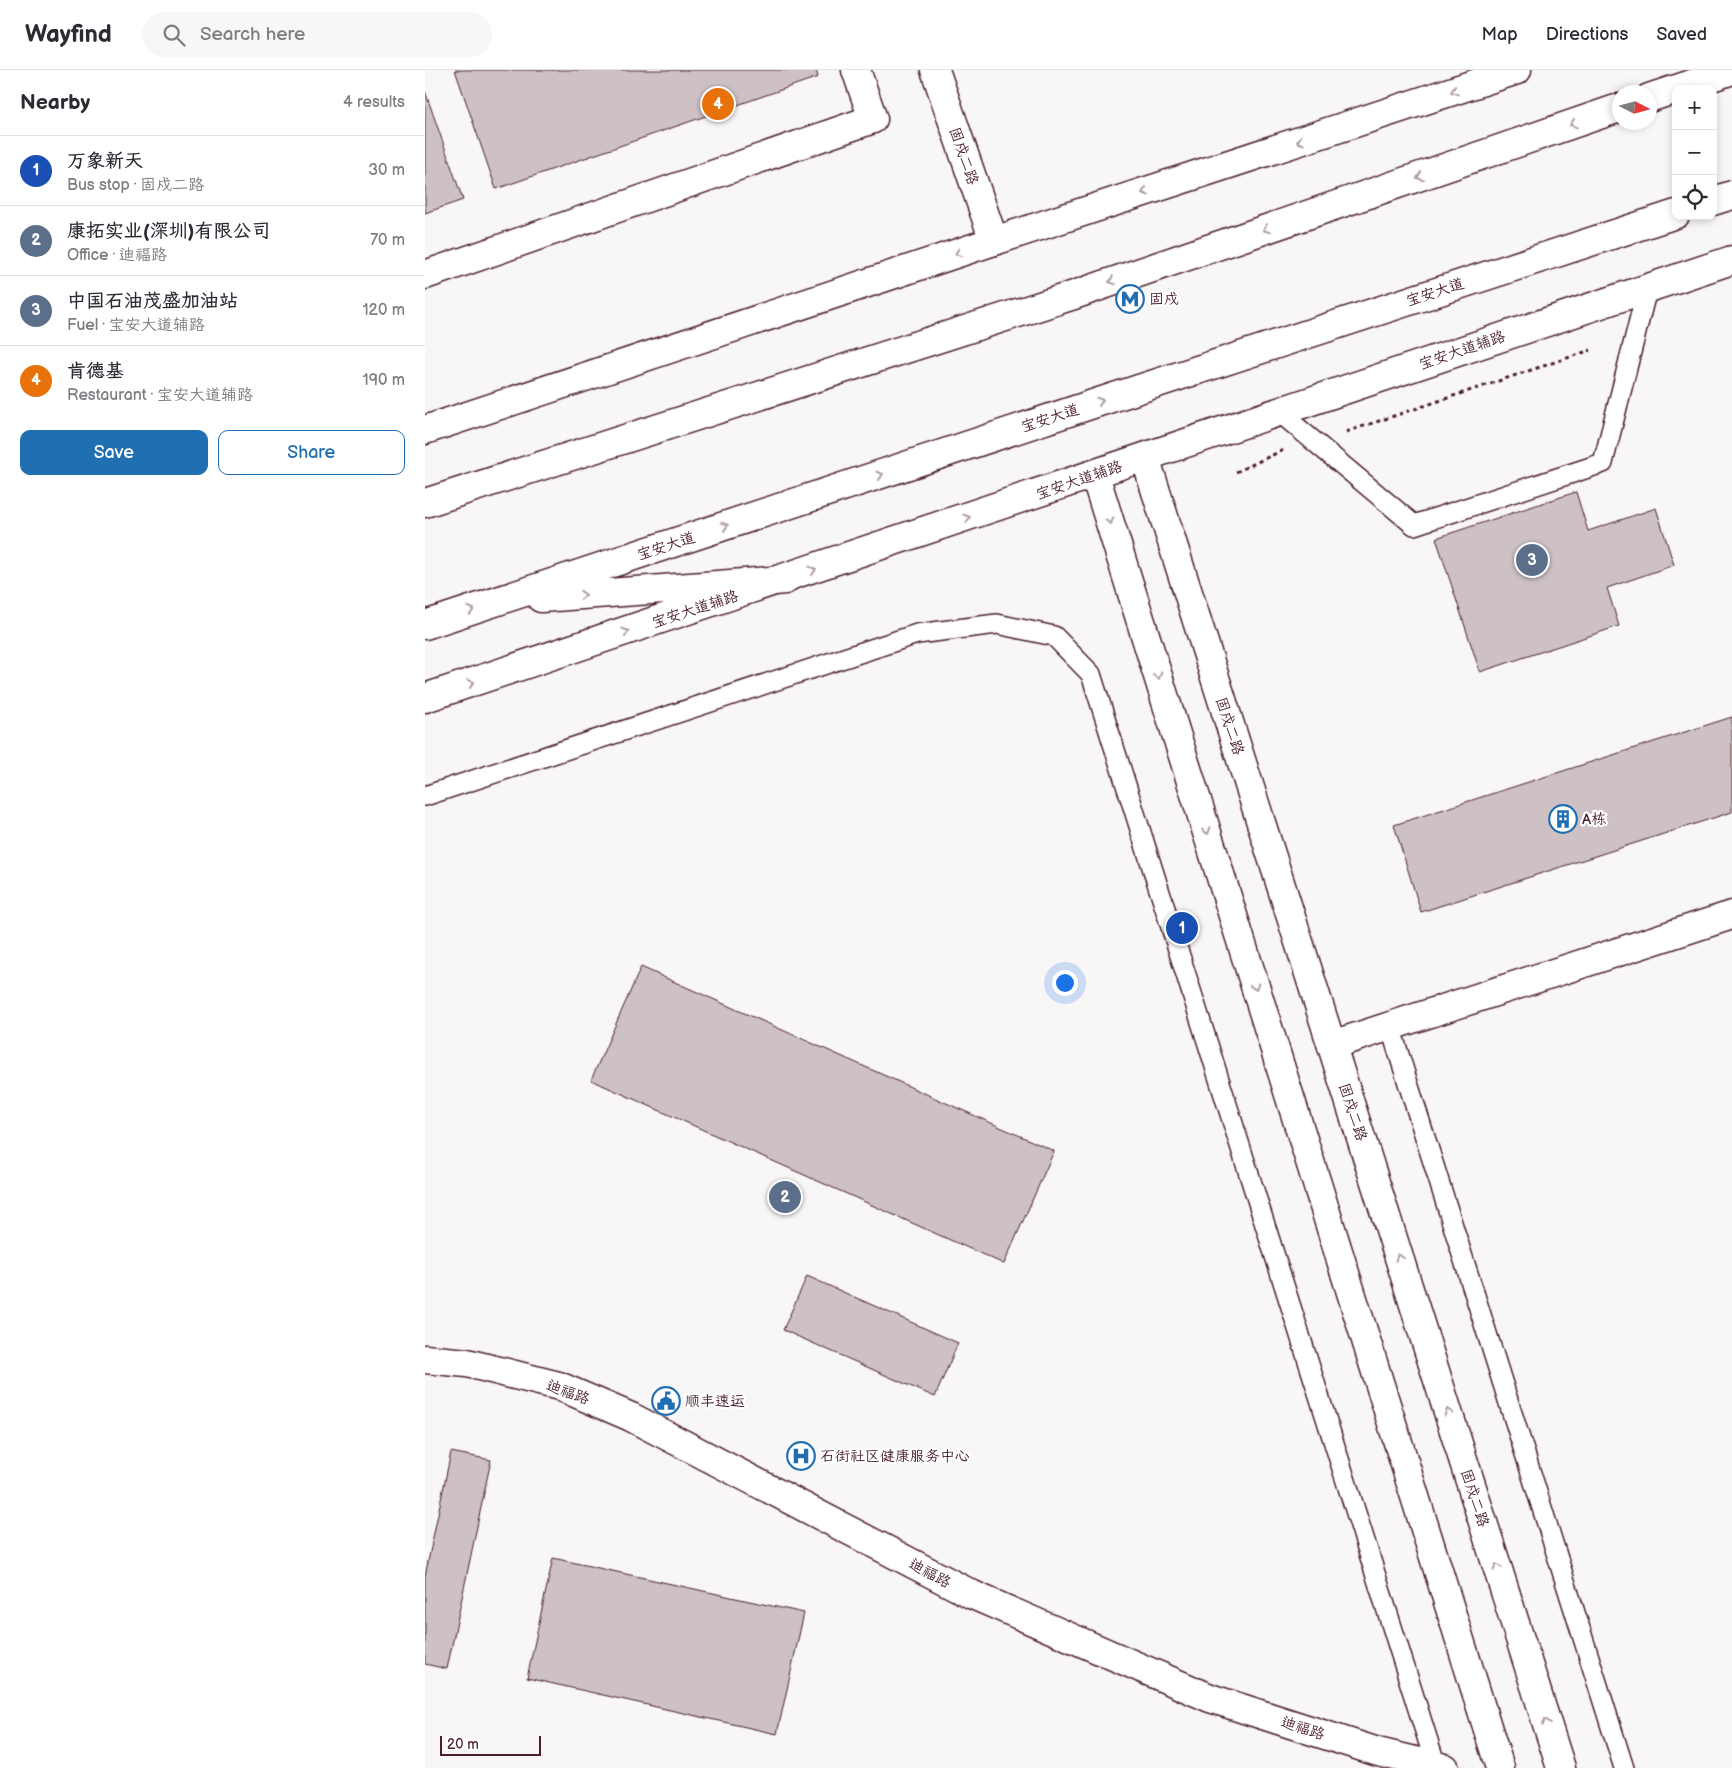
<!DOCTYPE html>
<html lang="en">
<head>
<meta charset="utf-8">
<style>
	:root { --surface:#fff; --page:#f7f7f7; --text:#2b2b33; --muted:#7c7c81; --line:#e1e1e2; --accent:#1f6fb2 }
	body { margin:0; font-family:"Balsamiq Sans","LXGW WenKai TC",sans-serif; background:var(--page); color:var(--text) }
	.controls { position:absolute; right:15px; top:15px; display:grid; overflow:hidden; border-radius:10px; box-shadow:0 2px 8px #0003 }
	.controls button { width:45px; height:45px; display:grid; place-items:center; padding:0; border:0; border-bottom:1px solid var(--line); background:var(--surface); color:var(--text); font:25px sans-serif }
	.compass { position:absolute; left:1187px; top:15px; width:45px; height:45px; border-radius:50%; background:var(--surface); box-shadow:0 2px 8px #0003; rotate:96deg }
	.scale { position:absolute; left:15px; bottom:12px; width:101px; box-sizing:border-box; padding-left:5px; border:2px solid #4a1f2b; border-top:0; font-size:14px; line-height:18px; white-space:nowrap; color:#4a1f2b; -webkit-text-stroke:4px #fff; paint-order:stroke }
	.you { position:absolute; left:639px; top:912px; width:18px; height:18px; margin:-12px; border:4px solid #fff; border-radius:50%; background:#1a73e8; box-shadow:0 0 0 8px #1a73e833 }
	.badge { display:grid; place-items:center; width:32px; height:32px; border-radius:50%; background:var(--accent); color:#fff; font-size:16px; font-weight:700 }
	.pin { position:absolute; translate:-50% -50%; border:2px solid #fff; box-shadow:0 1px 5px #0006 }
	.list { margin:0; padding:0; list-style:none }
	h2 { display:flex; justify-content:space-between; align-items:center; height:65px; margin:0; padding:0 20px; font-size:21px }
	h2 small { font-size:16px; font-weight:400; color:var(--muted) }
	.list li { display:grid; grid-template-columns:32px 1fr auto; gap:15px; align-items:center; box-sizing:border-box; height:70px; padding:0 20px; border-top:1px solid var(--line) }
	.list b { display:block; font-size:19px; white-space:nowrap }
	.list p { margin:0; font-size:16px; white-space:nowrap; color:var(--muted) }
	.list em { font-size:16px; font-style:normal; color:var(--muted) }
	.actions { display:flex; gap:10px; padding:15px 20px }
	.actions a { flex:1; padding:11px 0; border:1px solid var(--accent); border-radius:10px; text-align:center; font-size:18px; color:var(--accent) }
	.actions .main { background:var(--accent); color:#fff }
	.icon { flex:none; width:28px; height:28px; fill:none; stroke:currentColor; stroke-width:2; stroke-linecap:round; stroke-linejoin:round }
	.map { position:relative; flex:none; width:1307px; height:1698px; overflow:hidden }
	header { display:flex; align-items:center; gap:30px; box-sizing:border-box; height:70px; padding:0 25px; background:var(--surface); border-bottom:1px solid var(--line) }
	header strong { font-size:24px }
	nav { display:flex; gap:28px; margin-inline-start:auto; font-size:18px }
	.search { width:350px; height:45px; background:var(--page); display:flex; align-items:center; gap:12px; box-sizing:border-box; padding:0 18px; border-radius:28px; color:var(--muted); font-size:19px }
	main { display:flex }
	aside { flex:1; background:var(--surface) }
	.map>svg:first-child { display:block }
</style>
</head>
<body>
<header>
<strong>Wayfind</strong>
<div class="search"><svg class="icon" aria-label="search" viewBox="0 0 24 24"><circle cx="10" cy="10" r="6"/><path d="M15 15l6 6"/></svg>Search here</div>
<nav><a>Map</a><a>Directions</a><a>Saved</a></nav>
</header>
<main>
<aside>
<h2>Nearby<small>4 results</small></h2>
<ul class="list">
<li><span class="badge" style="background:#1a4fb4">1</span><div><b>万象新天</b><p>Bus stop · 固戍二路</p></div><em>30 m</em></li>
<li><span class="badge" style="background:#5c6f8a">2</span><div><b>康拓实业(深圳)有限公司</b><p>Office · 迪福路</p></div><em>70 m</em></li>
<li><span class="badge" style="background:#5c6f8a">3</span><div><b>中国石油茂盛加油站</b><p>Fuel · 宝安大道辅路</p></div><em>120 m</em></li>
<li><span class="badge" style="background:#e8710a">4</span><div><b>肯德基</b><p>Restaurant · 宝安大道辅路</p></div><em>190 m</em></li>
</ul>
<div class="actions"><a class="main">Save</a><a>Share</a></div>
</aside>
<div class="map">
<svg width="1307" height="1698" viewBox="0 0 1307 1698">
	<rect width="100%" height="100%" fill="#f8f6f7"/>
	<filter id="ink" filterUnits="userSpaceOnUse"><feTurbulence type="fractalNoise" baseFrequency=".02" numOctaves="2"/><feDisplacementMap in="SourceGraphic" scale="10" xChannelSelector="R" yChannelSelector="G"/><feConvolveMatrix kernelMatrix="1 2 1 2 8 2 1 2 1" color-interpolation-filters="sRGB"/></filter>
	<g filter="url(#ink)">
		<path fill="#cdc1c4" stroke="#4a1f2b" d="M 30,0 L 391,0 L 393,7 L 71,119 Z
			M 0,21 L 38,130 L 0,143 Z
			M 1151,422 L 1163,461 L 1231,438 L 1249,495 L 1182,518 L 1194,556 L 1055,602 L 1011,468 Z
			M 1307,647 L 1307,742 L 996,842 L 969,755 Z
			M 216,897 L 629,1081 L 579,1194 L 166,1010 Z
			M 382,1206 L 533,1273 L 510,1327 L 358,1260 Z
			M 26,1382 L 66,1390 L 22,1599 L 0,1594 L 0,1506 Z
			M 128,1488 L 379,1543 L 352,1664 L 102,1608 Z"/>
		<g fill="none" stroke-linecap="round" stroke-linejoin="round">
			<defs>
				<path id="lane" d="M 854,342 L 989,455 L 1178,393 L 1222,219
					M 0,726 L 492,564 L 572,554 L 629,566 L 666,604 L 1011,1696
					M 965,956 L 1199,1698"/>
				<path id="street" d="M 510,0 L 569,171
					M 0,205 L 448,49 L 431,0
					M 907,975 L 1307,845
					M 0,1289 L 42,1293 L 134,1316 L 206,1347 L 548,1525 L 785,1628 L 953,1682 L 1020,1698"/>
				<path id="secondary" d="M 0,360 L 569,171 L 1092,0
					M 720,387 L 1136,1698
					M 670,405 L 1075,1698
					M 0,628 C 436,485 871,336 1307,190"/>
				<path id="primary" d="M 1252,19 L 1307,0
					M 1224,28 L 1251,19
					M 1288,131 L 1307,125
					M 0,433 L 649,225 L 1194,38
					M 116,528 L 360,510
					M 0,555 L 674,332 L 1251,144"/>
			</defs>
			<use href="#lane" stroke="#4a1f2b" stroke-width="22"/>
			<use href="#street" stroke="#4a1f2b" stroke-width="31"/>
			<use href="#secondary" stroke="#4a1f2b" stroke-width="31"/>
			<use href="#primary" stroke="#4a1f2b" stroke-width="31"/>
			<path stroke="#4a1f2b" stroke-width="3" stroke-dasharray="4 4" stroke-linecap="butt" d="M 921,362 L 1166,280
				M 811,402 L 858,380"/>
			<use href="#lane" stroke="#fff" stroke-width="19"/>
			<use href="#street" stroke="#fff" stroke-width="28"/>
			<use href="#secondary" stroke="#fff" stroke-width="28"/>
			<use href="#primary" stroke="#fff" stroke-width="28"/>
		</g>
		<defs><path id="oneway-chevron" d="M-2-3.5L2.5 0L-2 3.5" fill="none" stroke-width="1.6" stroke-linecap="round" stroke-linejoin="round" transform="scale(1.25)"/></defs>
		<g stroke="#ae9aa0">
			<use href="#oneway-chevron" transform="translate(1029 21) rotate(162)"/>
			<use href="#oneway-chevron" transform="translate(1148 54) rotate(161)"/>
			<use href="#oneway-chevron" transform="translate(875 71) rotate(162)"/>
			<use href="#oneway-chevron" transform="translate(995 107) rotate(161)"/>
			<use href="#oneway-chevron" transform="translate(720 122) rotate(162)"/>
			<use href="#oneway-chevron" transform="translate(841 159) rotate(161)"/>
			<use href="#oneway-chevron" transform="translate(533 183) rotate(162)"/>
			<use href="#oneway-chevron" transform="translate(687 211) rotate(161)"/>
			<use href="#oneway-chevron" transform="translate(675 331) rotate(-18)"/>
			<use href="#oneway-chevron" transform="translate(455 405) rotate(-18)"/>
			<use href="#oneway-chevron" transform="translate(542 448) rotate(-19)"/>
			<use href="#oneway-chevron" transform="translate(685 451) rotate(73)"/>
			<use href="#oneway-chevron" transform="translate(300 456) rotate(-18)"/>
			<use href="#oneway-chevron" transform="translate(388 500) rotate(-19)"/>
			<use href="#oneway-chevron" transform="translate(158 525) rotate(-4)"/>
			<use href="#oneway-chevron" transform="translate(46 540) rotate(-18)"/>
			<use href="#oneway-chevron" transform="translate(201 562) rotate(-18)"/>
			<use href="#oneway-chevron" transform="translate(733 606) rotate(73)"/>
			<use href="#oneway-chevron" transform="translate(46 613) rotate(-18)"/>
			<use href="#oneway-chevron" transform="translate(782 761) rotate(73)"/>
			<use href="#oneway-chevron" transform="translate(830 917) rotate(73)"/>
			<use href="#oneway-chevron" transform="translate(974 1187) rotate(-108)"/>
			<use href="#oneway-chevron" transform="translate(1023 1342) rotate(-108)"/>
			<use href="#oneway-chevron" transform="translate(1072 1497) rotate(-108)"/>
			<use href="#oneway-chevron" transform="translate(1121 1652) rotate(-108)"/>
		</g>
	</g>
	<defs>
		<symbol id="metro-ring" viewBox="-11 -11 22 22"><circle r="9.5" fill="#fff" stroke="#1f6fb2" stroke-width="1.5"/><path d="M-5.5 5V-5H-3L0 0L3-5H5.5V5H3V-.5L0 4L-3-.5V5Z" fill="#1f6fb2"/></symbol>
		<symbol id="building-ring" viewBox="-11 -11 22 22"><circle r="9.5" fill="#fff" stroke="#1f6fb2" stroke-width="1.5"/><path d="M-4-6H4V6H1V3H-1V6H-4ZM-2.5-4.3h1.7v1.8h-1.7ZM.8-4.3h1.7v1.8H.8ZM-2.5-1h1.7V.8h-1.7ZM.8-1h1.7V.8H.8Z" fill="#1f6fb2"/></symbol>
		<symbol id="civic-ring" viewBox="-11 -11 22 22"><circle r="9.5" fill="#fff" stroke="#1f6fb2" stroke-width="1.5"/><path d="M-.6-6.5H3V-4.5H.6V-3L4-1V1h2V6H-6V1h2V-1L-.6-3ZM-1.2 2.5V6h2.4V2.5Z" fill="#1f6fb2"/></symbol>
		<symbol id="hospital-ring" viewBox="-11 -11 22 22"><circle r="9.5" fill="#fff" stroke="#1f6fb2" stroke-width="1.5"/><path d="M-5-5h3v3.5h4V-5h3V5h-3V1.5h-4V5h-3Z" fill="#1f6fb2"/></symbol>
	</defs>
	<g fill-rule="evenodd">
		<use href="#metro-ring" x="689" y="213" width="32" height="32"/>
		<use href="#building-ring" x="1122" y="733" width="32" height="32"/>
		<use href="#civic-ring" x="225" y="1315" width="32" height="32"/>
		<use href="#hospital-ring" x="360" y="1370" width="32" height="32"/>
	</g>
	<g text-anchor="middle" stroke-width="4.5" stroke-linejoin="round" paint-order="stroke">
		<g font-size="15" fill="#4a1f2b" stroke="#fff">
			<text transform="translate(539 86) rotate(71)" y="5">固戍二路</text>
			<text transform="translate(1010 222) rotate(-18)" y="5">宝安大道</text>
			<text transform="translate(1037 280) rotate(-19)" y="5">宝安大道辅路</text>
			<text transform="translate(625 348) rotate(-18)" y="5">宝安大道</text>
			<text transform="translate(654 410) rotate(-19)" y="5">宝安大道辅路</text>
			<text transform="translate(241 476) rotate(-18)" y="5">宝安大道</text>
			<text transform="translate(270 539) rotate(-18)" y="5">宝安大道辅路</text>
			<text transform="translate(805 656) rotate(72)" y="5">固戍二路</text>
			<text transform="translate(928 1042) rotate(72)" y="5">固戍二路</text>
			<text transform="translate(143 1322) rotate(20)" y="5">迪福路</text>
			<text transform="translate(1050 1428) rotate(72)" y="5">固戍二路</text>
			<text transform="translate(505 1503) rotate(28)" y="5">迪福路</text>
			<text transform="translate(878 1658) rotate(18)" y="5">迪福路</text>
		</g>
		<g font-size="15" fill="#4a1f2b" stroke="#fff" text-anchor="start">
			<text x="724" y="234">固戍</text>
			<text x="1157" y="754">A栋</text>
			<text x="260" y="1336">顺丰速运</text>
			<text x="395" y="1391">石街社区健康服务中心</text>
		</g>
	</g>
</svg>
<div class="controls">
<button>+</button>
<button>−</button>
<button><svg class="icon" aria-label="locate" viewBox="0 0 24 24"><circle cx="12" cy="12" r="6"/><path d="M12 2v4M12 18v4M2 12h4M18 12h4"/></svg></button>
</div>
<svg class="compass" viewBox="-18 -18 36 36"><path d="M0-13l5 13h-10z" fill="#e53935"/><path d="M0 13l5-13h-10z" fill="#7c7c81"/></svg>
<div class="scale">20 m</div>
<div class="you"></div>
<div class="pin badge" style="left:757px;top:858px;background:#1a4fb4">1</div>
<div class="pin badge" style="left:360px;top:1127px;background:#5c6f8a">2</div>
<div class="pin badge" style="left:1107px;top:490px;background:#5c6f8a">3</div>
<div class="pin badge" style="left:293px;top:34px;background:#e8710a">4</div>
</div>
</main>
</body>
</html>
